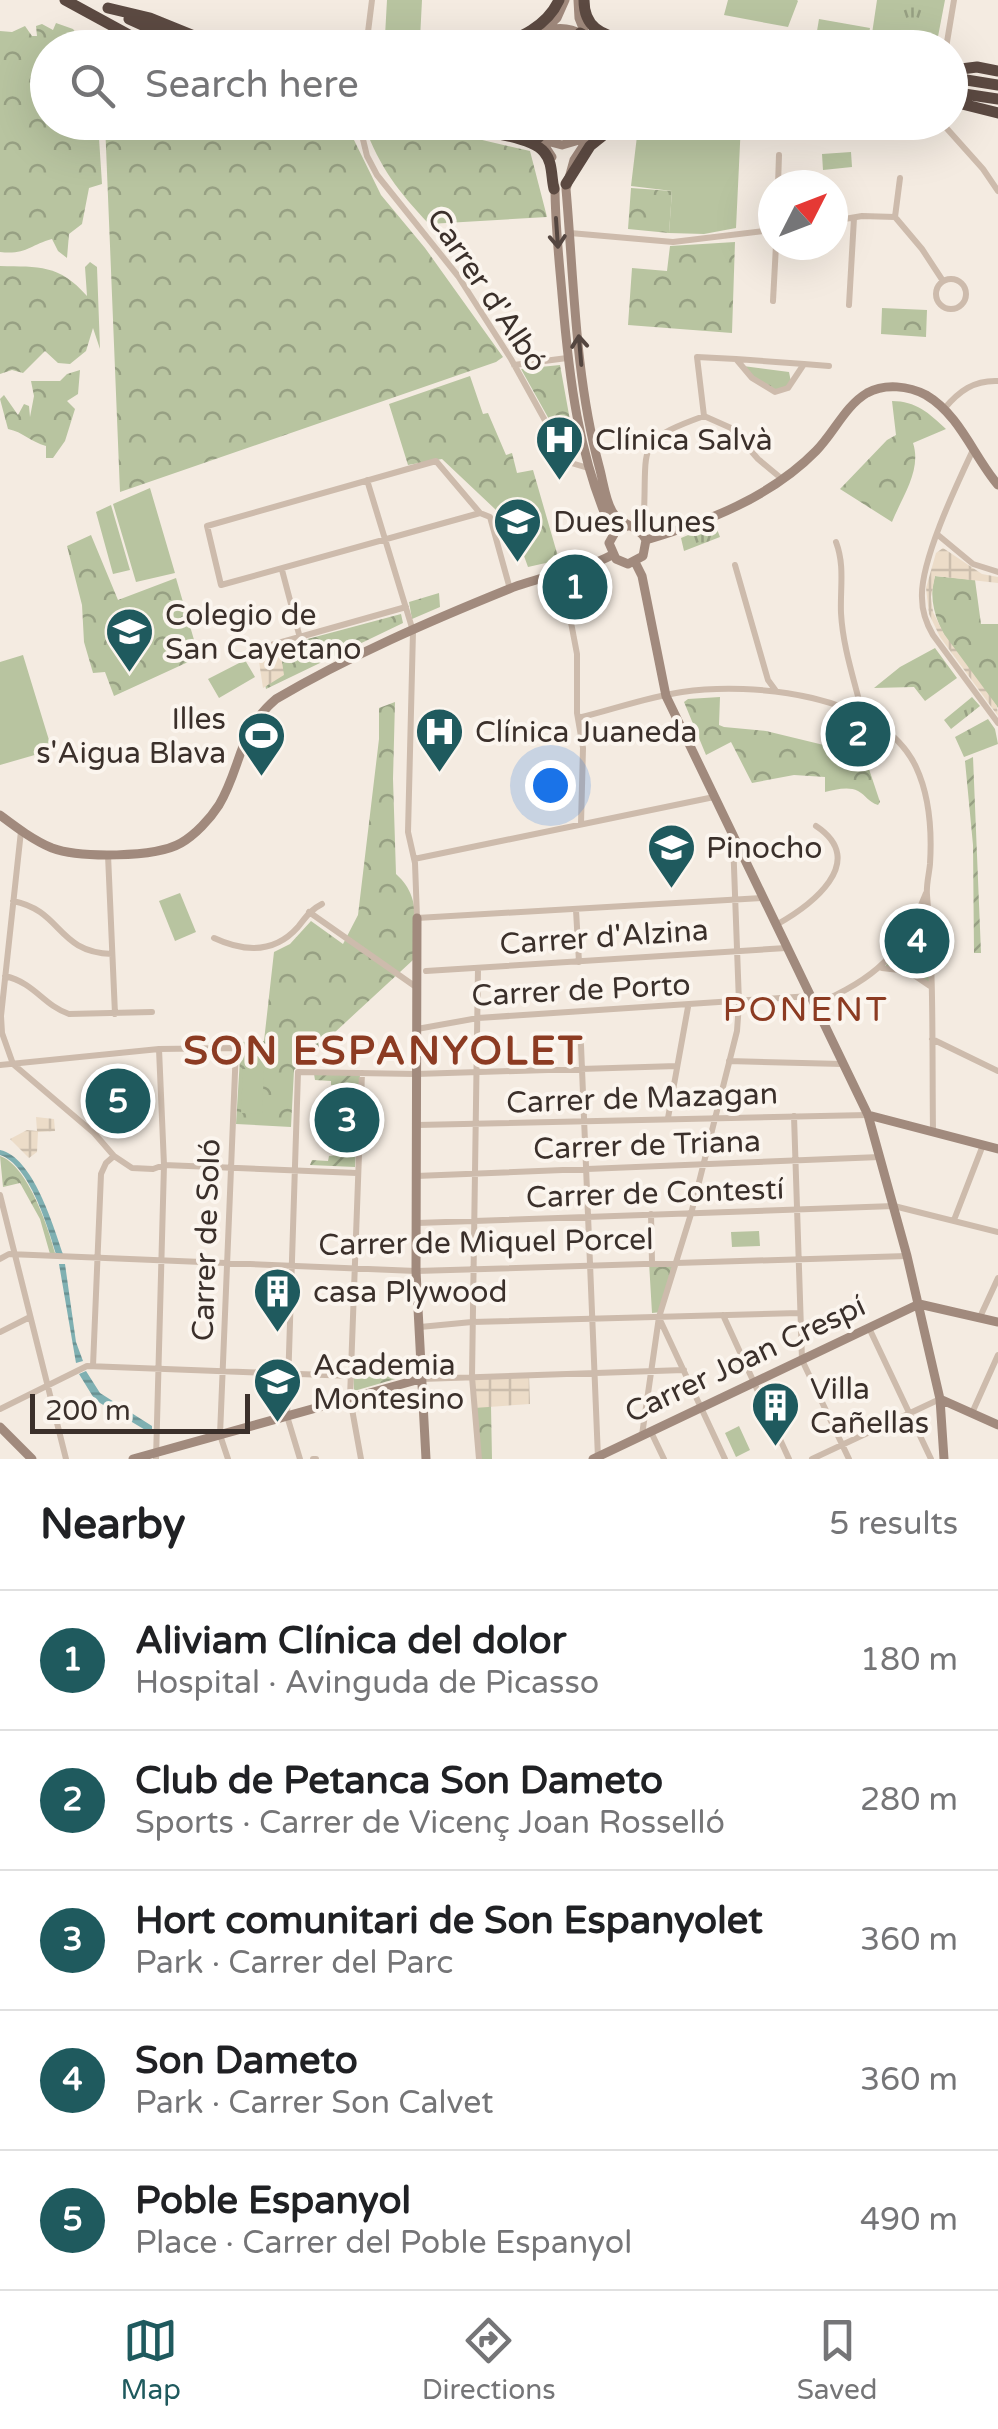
<!DOCTYPE html>
<html lang="en">
<head>
<meta charset="utf-8">
<style>
	:root { --surface:#fff; --page:#f6f6f6; --text:#202124; --muted:#757577; --line:#e0e0e0; --accent:#1f5a5e }
	body { margin:0; font-family:"Varela Round",sans-serif; background:var(--page); color:var(--text) }
	.compass { position:absolute; left:758px; top:170px; width:90px; height:90px; border-radius:50%; background:var(--surface); box-shadow:0 10px 40px #0002; rotate:48deg }
	.scale { position:absolute; left:30px; bottom:25px; width:220px; box-sizing:border-box; padding-left:10px; border:5px solid #3b302b; border-top:0; font-size:28px; line-height:35px; white-space:nowrap; color:#3b302b; -webkit-text-stroke:8px #fbf5ee; paint-order:stroke }
	.you { position:absolute; left:550px; top:785px; width:35px; height:35px; margin:-25px; border:8px solid #fff; border-radius:50%; background:#1a73e8; box-shadow:0 0 0 15px #1a73e833 }
	.badge { display:grid; place-items:center; width:65px; height:65px; border-radius:50%; background:var(--accent); color:#fff; font-size:32px; font-weight:700 }
	.pin { position:absolute; translate:-50% -50%; border:5px solid #fff; box-shadow:0 2px 10px #0006 }
	.list { margin:0; padding:0; list-style:none }
	h2 { display:flex; justify-content:space-between; align-items:center; height:130px; margin:0; padding:0 40px; font-size:42px }
	h2 small { font-size:32px; font-weight:400; color:var(--muted) }
	.list li { display:grid; grid-template-columns:65px 1fr auto; gap:30px; align-items:center; box-sizing:border-box; height:140px; padding:0 40px; border-top:2px solid var(--line) }
	.list b { display:block; font-size:38px; white-space:nowrap }
	.list p { margin:0; font-size:32px; white-space:nowrap; color:var(--muted) }
	.list em { font-size:32px; font-style:normal; color:var(--muted) }
	.icon { flex:none; width:55px; height:55px; fill:none; stroke:currentColor; stroke-width:2; stroke-linecap:round; stroke-linejoin:round }
	.map { position:relative; flex:none; width:998px; height:1459px; overflow:hidden }
	.search { position:absolute; background:var(--surface); box-shadow:0 10px 40px #0002; left:30px; right:30px; top:30px; height:110px; display:flex; align-items:center; gap:25px; box-sizing:border-box; padding:0 35px; border-radius:55px; color:var(--muted); font-size:38px }
	.sheet { height:830px; background:var(--surface) }
	nav { display:flex; justify-content:space-around; align-items:center; box-sizing:border-box; height:140px; border-top:2px solid var(--line); background:var(--surface); font-size:28px; color:var(--muted) }
	nav a { display:grid; justify-items:center; gap:5px }
	nav .on { color:var(--accent) }
	.map>svg:first-child { display:block }
</style>
</head>
<body>
<div class="map">
<svg width="998" height="1459" viewBox="0 0 998 1459">
	<defs>
		<pattern id="grass-tufts" width="24" height="20" patternUnits="userSpaceOnUse" patternTransform="scale(2.5)"><rect width="24" height="20" fill="#b8c4a0"/><path d="M3 7l-1-3M5 7V3M7 7l1-3M15 17l-1-3M17 17v-4M19 17l1-3" fill="none" stroke="#97a083"/></pattern>
		<pattern id="forest-crowns" width="20" height="18" patternUnits="userSpaceOnUse" patternTransform="scale(2.5)"><rect width="20" height="18" fill="#b8c4a0"/><path d="M2 6a3 3 0 1 1 6 0M12 15a3 3 0 1 1 6 0" fill="none" stroke="#97a083"/></pattern>
		<pattern id="garden-furrows" width="10" height="10" patternUnits="userSpaceOnUse" patternTransform="scale(2.5)"><rect width="10" height="10" fill="#b8c4a0"/><path d="M-1 1l2-2M0 10L10 0M9 11l2-2" fill="none" stroke="#97a083"/></pattern>
		<pattern id="plaza-grid" width="8" height="8" patternUnits="userSpaceOnUse" patternTransform="scale(2.5)"><rect width="8" height="8" fill="#ecdcc8"/><path d="M0 4h8M4 0v8" fill="none" stroke="#cbbdac"/></pattern>
		<pattern id="water-rules" width="6" height="5" patternUnits="userSpaceOnUse" patternTransform="scale(2.5)"><rect width="6" height="5" fill="#7fb0b2"/><path d="M0 2.5h6" fill="none" stroke="#699091"/></pattern>
	</defs>
	<rect width="100%" height="100%" fill="#f4ebe1"/>
	<path fill="url(#grass-tufts)" d="M 877,0 L 945,0 L 936,47 L 870,47 Z
		M 561,35 L 577,40 L 584,47 L 533,47 L 541,40 Z
		M 534,123 L 592,123 C 577,143 549,144 534,123 Z
		M 743,366 L 789,372 L 791,382 L 787,387 L 775,390 L 753,377 Z
		M 715,524 L 720,537 L 684,551 L 681,538 Z
		M 972,697 L 980,706 L 951,729 L 944,720 Z"/>
	<path fill="url(#forest-crowns)" d="M 56,23 L 73,29 L 87,47 L 48,48 L 48,122 L 94,123 L 99,138 L 102,184 L 89,188 L 82,224 L 69,234 L 67,258 L 58,251 L 52,239 C 30,245 26,255 0,252 L 0,31 L 12,32 L 25,26 L 32,36 L 37,36 L 36,26 L 42,24 L 53,30 Z
		M 105,123 L 290,123 L 354,140 L 381,195 L 425,248 L 503,357 L 496,362 L 120,492 Z
		M 364,125 L 478,139 L 530,151 L 547,217 L 429,224 C 398,191 380,168 364,125 Z
		M 631,188 L 672,191 L 669,233 L 628,229 Z
		M 735,242 L 732,333 L 628,325 L 632,268 L 667,271 L 670,246 Z
		M 90,262 L 97,267 L 100,349 L 93,328 L 86,351 L 70,364 L 58,363 L 45,351 L 23,373 L 12,370 L 0,374 L 0,266 C 39,267 59,264 87,296 L 85,267 Z
		M 882,308 L 927,310 L 926,337 L 881,334 Z
		M 560,365 L 577,459 L 569,455 L 521,369 Z
		M 80,370 L 78,394 L 67,401 L 75,409 L 65,441 L 53,458 L 46,458 L 46,446 C 31,442 23,432 8,429 L 0,399 L 4,395 L 18,415 L 24,404 L 29,406 L 30,417 L 34,396 L 31,381 L 60,381 L 67,374 Z
		M 470,376 L 483,414 L 488,413 L 506,455 L 512,453 L 517,473 L 533,470 L 559,560 L 528,567 L 512,523 L 500,525 L 496,510 L 442,459 L 408,465 L 389,404 Z
		M 892,401 C 916,401 929,413 946,429 L 913,443 C 922,470 902,497 892,522 L 840,489 L 887,440 L 896,435 Z
		M 91,535 L 118,600 L 176,578 L 199,657 L 114,696 L 105,672 L 93,673 L 84,642 L 82,605 L 67,546 Z
		M 935,576 L 975,580 L 981,624 L 998,624 L 998,708 C 971,671 920,624 935,576 Z
		M 439,593 L 440,607 L 412,619 L 409,602 Z
		M 401,614 L 403,623 L 266,689 L 259,652 Z
		M 935,648 L 957,678 L 925,701 L 914,687 L 874,688 L 900,667 Z
		M 720,697 L 719,725 L 724,727 L 766,731 L 832,747 L 838,733 L 863,751 L 880,802 L 878,805 C 868,802 866,795 858,791 C 848,786 835,790 825,792 L 825,777 L 794,775 L 752,783 L 731,742 L 706,755 L 684,702 L 688,699 Z
		M 395,702 L 393,779 L 396,874 C 423,898 414,927 413,960 L 294,1070 L 291,1127 L 236,1124 L 241,1042 L 264,1041 L 274,952 L 290,944 L 311,921 L 343,944 L 358,915 L 379,739 L 379,708 Z
		M 988,719 L 995,729 L 998,744 L 964,757 L 955,737 Z
		M 928,897 L 931,983 L 884,968 L 912,928 Z
		M 0,1156 C 27,1165 48,1226 55,1253 L 50,1254 L 40,1219 L 20,1183 L 3,1187 Z
		M 649,1262 L 677,1262 L 662,1312 L 652,1313 Z
		M 353,1372 L 416,1373 L 354,1391 Z
		M 474,1378 L 491,1406 L 492,1459 L 480,1459 Z"/>
	<path fill="url(#garden-furrows)" d="M 973,757 L 981,953 L 974,953 L 973,845 L 965,761 Z
		M 314,1074 L 360,1074 L 355,1167 L 310,1165 L 312,1160 L 328,1161 L 329,1156 L 337,1155 L 338,1085 L 331,1085 L 331,1081 L 315,1080 Z"/>
	<path fill="#b8c4a0" d="M 387,0 L 422,0 L 420,39 L 385,36 Z
		M 728,0 L 797,0 L 798,1 L 788,27 L 724,15 Z
		M 819,19 L 870,28 L 867,45 L 816,37 Z
		M 686,123 L 741,123 L 736,228 L 704,234 L 669,233 L 672,191 L 631,186 L 637,136 L 667,136 L 674,128 Z
		M 851,152 L 852,167 L 823,170 L 822,154 Z
		M 150,488 L 175,573 L 136,582 L 113,504 Z
		M 111,505 L 130,570 L 113,574 L 96,512 Z
		M 23,655 L 52,750 L 0,765 L 0,662 Z
		M 245,660 L 255,677 L 219,698 L 208,679 Z
		M 853,719 L 875,735 L 865,750 L 843,734 Z
		M 180,893 L 196,932 L 175,941 L 159,901 Z
		M 243,1069 L 264,1070 L 262,1114 L 241,1113 Z
		M 759,1231 L 760,1246 L 732,1247 L 731,1232 Z
		M 739,1426 L 750,1450 L 736,1457 L 725,1433 Z"/>
	<path fill="url(#plaza-grid)" d="M 943,548 L 982,574 L 998,577 L 998,583 L 935,576 L 931,597 L 933,612 L 944,634 L 997,706 L 998,716 L 940,637 L 929,614 L 926,588 L 936,553 Z
		M 280,648 L 284,675 L 263,688 L 258,655 Z
		M 36,1117 L 54,1119 L 55,1131 L 38,1132 L 37,1152 L 29,1158 L 10,1139 L 27,1130 L 37,1131 Z
		M 529,1375 L 530,1404 L 474,1408 L 472,1377 Z"/>
	<path fill="url(#water-rules)" d="M 0,1150 C 33,1157 53,1225 63,1254 L 56,1254 C 48,1227 29,1164 0,1155 Z
		M 59,1264 L 65,1264 L 76,1342 L 83,1361 L 76,1363 Z
		M 86,1371 L 100,1393 L 152,1426 L 152,1434 L 95,1400 L 79,1374 Z"/>
	<g fill="none" stroke-linecap="round" stroke-linejoin="round">
		<path stroke="#cdbbac" stroke-width="6" d="M 366,48 L 372,0
			M 946,48 L 954,0
			M 941,122 L 983,169 L 998,191
			M 360,127 L 367,156 L 377,175 L 458,276 L 511,359 L 568,462 L 588,468
			M 778,185 L 779,155
			M 895,217 L 900,178
			M 833,221 L 862,216 L 895,217 L 922,249 L 943,281
			M 570,233 L 673,242 L 773,230
			M936 294a15 15 0 1 1 30 0a15 15 0 1 1-30 0Z
			M 773,301 L 776,245
			M 849,305 L 854,218
			M 804,364 L 829,366
			M 514,365 L 567,358
			M 944,409 C 959,391 974,380 998,381
			M 704,416 L 697,357 L 736,359 L 752,378 L 775,392 L 788,388 L 804,364 L 736,359
			M 972,452 C 956,486 920,562 922,598 C 922,612 926,623 933,635 L 998,723
			M 367,480 L 413,631 L 408,832 L 415,863 L 417,918 L 762,898
			M 644,512 C 647,445 635,441 704,416 L 731,428 L 758,459 L 782,479
			M 480,513 L 221,585 L 207,526 L 436,461 L 480,513 L 490,517 L 510,589
			M 938,535 L 973,564 L 998,572
			M 836,542 C 845,566 840,588 841,613 C 843,649 855,682 863,716
			M 735,565 L 768,680 L 776,691
			M 282,570 L 300,638
			M 561,615 L 569,612 L 577,654 L 577,713 L 583,748 L 581,824
			M 257,649 L 406,607
			M 578,718 C 612,710 647,697 682,692 C 752,682 881,693 916,767 C 930,797 932,832 930,864 C 929,875 926,885 927,895 C 934,973 932,1053 933,1132
			M 21,831 L 1,1016 L 2,1033 L 13,1064 L 94,1133 L 114,1156 L 132,1168 L 153,1169 L 164,1165 L 357,1173
			M 108,855 L 115,1014
			M 414,859 L 714,797
			M 13,901 C 63,911 56,952 112,954
			M 576,910 L 579,962
			M 309,912 L 416,987
			M 776,925 C 810,906 870,862 816,826
			M 214,938 C 244,952 274,954 298,927 C 306,917 310,910 322,904
			M 478,968 L 472,1377 L 479,1459
			M 882,968 L 908,971 L 930,986
			M 426,971 L 786,948
			M 5,976 C 35,983 43,1005 69,1014 L 152,1012
			M 814,1005 C 876,979 902,954 926,893
			M 417,1029 L 478,1018 L 810,996
			M 932,1039 L 998,1071
			M 581,1045 L 598,1458
			M 729,1061 L 842,1064
			M 0,1065 L 159,1049 L 236,1048 L 220,1435 L 228,1459
			M 794,1116 L 802,1360 L 849,1459
			M 668,1118 L 688,1007
			M 417,1125 L 868,1115
			M 416,1176 L 880,1157
			M 0,1195 L 66,1459
			M 651,1214 L 652,1262
			M 954,1220 L 983,1145
			M 417,1223 L 894,1206 L 998,1232
			M 0,1259 L 9,1254 L 416,1271 L 907,1256
			M 723,1315 L 789,1459
			M 980,1317 L 998,1278
			M 660,1320 L 725,1459
			M 420,1327 L 472,1322 L 799,1313
			M 869,1328 L 931,1459
			M 0,1332 L 30,1317
			M 93,1366 L 101,1174 L 106,1163 L 114,1156
			M 421,1379 L 684,1370
			M 0,1409 L 87,1366 L 351,1376
			M 972,1413 L 998,1355
			M 651,1432 L 664,1459
			M 642,1435 L 659,1317 L 691,1214 L 737,1031 L 739,1003 L 733,840
			M 156,1459 L 164,1165 L 159,1049
			M 300,1459 L 287,1416 L 298,1072 L 416,1074 L 677,1066
			M 313,1459 L 316,1459
			M 361,1459 L 350,1398 L 362,1073
			M 812,1459 L 940,1399"/>
		<path stroke="#a18a7d" stroke-width="9" d="M 578,0 L 579,18 L 591,48
			M 544,30 L 557,18 L 565,0
			M 525,48 C 540,28 562,23 583,35
			M 529,122 L 552,157
			M 599,122 L 574,160 L 566,189 C 574,281 575,377 599,466 C 603,480 605,499 612,511 C 620,526 639,525 646,540 L 643,556 L 628,564 L 616,559 L 609,543 L 617,529 L 628,526
			M 543,140 L 562,145 L 586,138
			M 555,187 C 555,223 559,259 562,294 C 569,377 578,457 613,533
			M 646,540 C 707,522 771,497 816,451 C 834,433 845,406 867,393 C 885,383 909,386 926,395 C 960,415 974,457 998,485
			M 635,562 L 642,576 L 666,696 L 868,1115 L 907,1256 L 940,1399 L 944,1459
			M 0,815 C 16,827 33,840 52,848 C 79,858 155,858 181,843 C 195,835 210,819 219,805 C 242,766 238,731 276,699 C 349,656 430,621 509,589 C 543,575 580,572 612,555
			M 417,918 L 416,1271 L 426,1459
			M 868,1115 L 998,1149
			M 919,1304 L 998,1322
			M 940,1399 L 998,1425
			M 0,1427 L 32,1459
			M 133,1459 L 420,1379
			M 593,1459 L 919,1304"/>
		<path stroke="#5c4a42" stroke-width="11" d="M 65,0 L 153,48
			M 584,0 C 584,27 601,35 625,40
			M 108,8 L 150,18 L 224,48
			M 129,19 L 193,48
			M 580,33 L 598,43 L 619,46 L 772,48
			M 493,48 C 519,38 547,27 559,0
			M 953,70 L 977,67 L 998,71
			M 954,78 L 998,85
			M 951,92 L 998,99
			M 950,101 L 998,113
			M 407,122 C 435,126 527,131 544,152 C 553,162 551,177 554,189
			M 498,127 L 539,137
			M 566,184 L 590,146 L 620,122"/>
	</g>
	<defs><path id="oneway-shaft" d="M-6 0H5M1.5-3L5.5 0L1.5 3" fill="none" stroke-width="1.6" stroke-linecap="round" stroke-linejoin="round" transform="scale(2.5)"/></defs>
	<g stroke="#544640">
		<use href="#oneway-shaft" transform="translate(557 233) rotate(86)"/>
		<use href="#oneway-shaft" transform="translate(580 350) rotate(-95)"/>
	</g>
	<defs>
		<symbol id="hospital-pin" viewBox="-11 -11 22 30"><path d="M0 17L-7.5 6A9.5 9.5 0 1 1 7.5 6Z" fill="#1f5a5e" stroke="#fbf5ee"/><path d="M-5-5h3v3.5h4V-5h3V5h-3V1.5h-4V5h-3Z" fill="#fff"/></symbol>
		<symbol id="school-pin" viewBox="-11 -11 22 30"><path d="M0 17L-7.5 6A9.5 9.5 0 1 1 7.5 6Z" fill="#1f5a5e" stroke="#fbf5ee"/><path d="M0-5L7-2L0 1L-7-2ZM-4 1L0 2.5L4 1V4Q0 6-4 4Z" fill="#fff"/></symbol>
		<symbol id="stadium-pin" viewBox="-11 -11 22 30"><path d="M0 17L-7.5 6A9.5 9.5 0 1 1 7.5 6Z" fill="#1f5a5e" stroke="#fbf5ee"/><path d="M0-5a6.5 5 0 1 0 0 10a6.5 5 0 1 0 0-10ZM-3.5-1.8h7v3.6h-7Z" fill="#fff"/></symbol>
		<symbol id="building-pin" viewBox="-11 -11 22 30"><path d="M0 17L-7.5 6A9.5 9.5 0 1 1 7.5 6Z" fill="#1f5a5e" stroke="#fbf5ee"/><path d="M-4-6H4V6H1V3H-1V6H-4ZM-2.5-4.3h1.7v1.8h-1.7ZM.8-4.3h1.7v1.8H.8ZM-2.5-1h1.7V.8h-1.7ZM.8-1h1.7V.8H.8Z" fill="#fff"/></symbol>
		<symbol id="university-pin" viewBox="-11 -11 22 30"><path d="M0 17L-7.5 6A9.5 9.5 0 1 1 7.5 6Z" fill="#1f5a5e" stroke="#fbf5ee"/><path d="M0-5L7-2L0 1L-7-2ZM-4 1L0 2.5L4 1V4Q0 6-4 4Z" fill="#fff"/></symbol>
	</defs>
	<g fill-rule="evenodd">
		<use href="#hospital-pin" x="532" y="412" width="55" height="75"/>
		<use href="#school-pin" x="490" y="494" width="55" height="75"/>
		<use href="#school-pin" x="102" y="604" width="55" height="75"/>
		<use href="#hospital-pin" x="412" y="704" width="55" height="75"/>
		<use href="#stadium-pin" x="234" y="708" width="55" height="75"/>
		<use href="#school-pin" x="644" y="820" width="55" height="75"/>
		<use href="#building-pin" x="250" y="1264" width="55" height="75"/>
		<use href="#university-pin" x="250" y="1354" width="55" height="75"/>
		<use href="#building-pin" x="748" y="1378" width="55" height="75"/>
	</g>
	<g text-anchor="middle" stroke-width="8" stroke-linejoin="round" paint-order="stroke">
		<g font-size="30" fill="#3b302b" stroke="#fbf5ee">
			<text transform="translate(487 290) rotate(56)" y="10">Carrer d'Albó</text>
			<text transform="translate(604 937) rotate(-4)" y="10">Carrer d'Alzina</text>
			<text transform="translate(581 990) rotate(-3)" y="10">Carrer de Porto</text>
			<text transform="translate(642 1098) rotate(-2)" y="10">Carrer de Mazagan</text>
			<text transform="translate(647 1145) rotate(-2)" y="10">Carrer de Triana</text>
			<text transform="translate(655 1193) rotate(-2)" y="10">Carrer de Contestí</text>
			<text transform="translate(206 1240) rotate(-88)" y="10">Carrer de Soló</text>
			<text transform="translate(486 1242) rotate(-1)" y="10">Carrer de Miquel Porcel</text>
			<text transform="translate(745 1359) rotate(-25)" y="10">Carrer Joan Crespí</text>
		</g>
		<g font-size="30" fill="#3b302b" stroke="#fbf5ee" text-anchor="start">
			<text x="595" y="450">Clínica Salvà</text>
			<text x="553" y="532">Dues llunes</text>
			<text x="165" y="625">Colegio de<tspan x="165" dy="34">San Cayetano</tspan></text>
			<text x="226" y="729" text-anchor="end">Illes<tspan x="226" dy="34">s'Aigua Blava</tspan></text>
			<text x="475" y="742">Clínica Juaneda</text>
			<text x="706" y="858">Pinocho</text>
			<text x="313" y="1302">casa Plywood</text>
			<text x="313" y="1375">Academia<tspan x="313" dy="34">Montesino</tspan></text>
			<text x="810" y="1399">Villa<tspan x="810" dy="34">Cañellas</tspan></text>
		</g>
		<g font-size="35" letter-spacing="2.5" fill="#8c3b22" stroke="#fbf5ee">
			<text x="806" y="1021">PONENT</text>
		</g>
		<g font-size="40" font-weight="bold" letter-spacing="2.5" fill="#8c3b22" stroke="#fbf5ee">
			<text x="384" y="1064">SON ESPANYOLET</text>
		</g>
	</g>
</svg>
<svg class="compass" viewBox="-18 -18 36 36"><path d="M0-13l5 13h-10z" fill="#e53935"/><path d="M0 13l5-13h-10z" fill="#757577"/></svg>
<div class="scale">200 m</div>
<div class="you"></div>
<div class="pin badge" style="left:575px;top:587px">1</div>
<div class="pin badge" style="left:858px;top:734px">2</div>
<div class="pin badge" style="left:347px;top:1120px">3</div>
<div class="pin badge" style="left:917px;top:941px">4</div>
<div class="pin badge" style="left:118px;top:1101px">5</div>
<div class="search"><svg class="icon" aria-label="search" viewBox="0 0 24 24"><circle cx="10" cy="10" r="6"/><path d="M15 15l6 6"/></svg>Search here</div>
</div>
<section class="sheet">
<h2>Nearby<small>5 results</small></h2>
<ul class="list">
<li><span class="badge">1</span><div><b>Aliviam Clínica del dolor</b><p>Hospital · Avinguda de Picasso</p></div><em>180 m</em></li>
<li><span class="badge">2</span><div><b>Club de Petanca Son Dameto</b><p>Sports · Carrer de Vicenç Joan Rosselló</p></div><em>280 m</em></li>
<li><span class="badge">3</span><div><b>Hort comunitari de Son Espanyolet</b><p>Park · Carrer del Parc</p></div><em>360 m</em></li>
<li><span class="badge">4</span><div><b>Son Dameto</b><p>Park · Carrer Son Calvet</p></div><em>360 m</em></li>
<li><span class="badge">5</span><div><b>Poble Espanyol</b><p>Place · Carrer del Poble Espanyol</p></div><em>490 m</em></li>
</ul>
</section>
<nav>
<a class="on"><svg class="icon" aria-label="map" viewBox="0 0 24 24"><path d="M3 6l6-2 6 2 6-2v14l-6 2-6-2-6 2zM9 4v14M15 6v14"/></svg>Map</a>
<a><svg class="icon" aria-label="directions" viewBox="0 0 24 24"><path d="M12 3l9 9-9 9-9-9zM9 14v-3h6M13 9l2 2-2 2"/></svg>Directions</a>
<a><svg class="icon" aria-label="saved" viewBox="0 0 24 24"><path d="M7 4h10v16l-5-4-5 4z"/></svg>Saved</a>
</nav>
</body>
</html>
